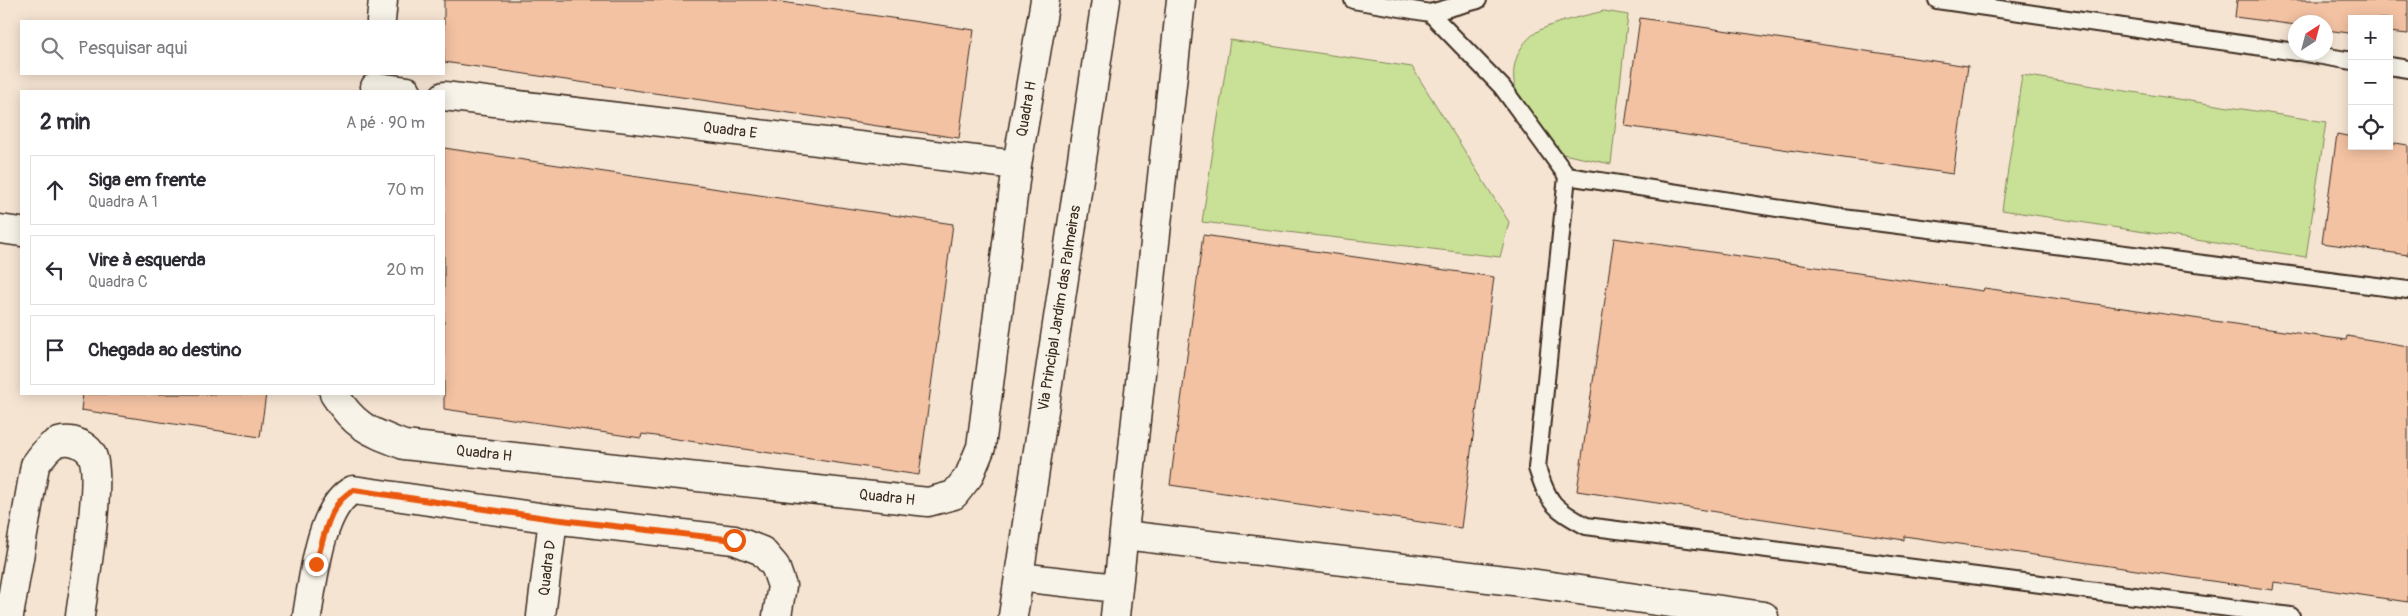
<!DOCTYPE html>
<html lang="pt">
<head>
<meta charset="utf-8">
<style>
	:root { --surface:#fff; --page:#f7f7f7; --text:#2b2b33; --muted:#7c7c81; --line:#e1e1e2 }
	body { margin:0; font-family:Pangolin,sans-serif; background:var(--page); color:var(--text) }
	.controls { position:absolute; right:15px; top:15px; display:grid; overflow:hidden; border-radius:0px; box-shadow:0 2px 12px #0003 }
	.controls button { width:45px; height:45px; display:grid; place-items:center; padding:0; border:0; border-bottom:1px solid var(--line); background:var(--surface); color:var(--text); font:25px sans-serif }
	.compass { position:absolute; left:2288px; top:15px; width:45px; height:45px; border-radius:50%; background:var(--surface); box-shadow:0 2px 12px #0003; rotate:36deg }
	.stop { position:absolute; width:15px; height:15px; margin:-11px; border:4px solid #ea580c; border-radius:50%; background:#fff }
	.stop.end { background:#ea580c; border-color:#fff; box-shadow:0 1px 5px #0008 }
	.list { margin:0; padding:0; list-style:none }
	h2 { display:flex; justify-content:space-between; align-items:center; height:65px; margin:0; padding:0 20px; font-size:21px }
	h2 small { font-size:16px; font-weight:400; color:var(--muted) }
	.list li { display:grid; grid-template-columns:32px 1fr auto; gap:15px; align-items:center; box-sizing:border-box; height:70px; margin:0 10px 10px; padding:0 10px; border:1px solid var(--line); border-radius:0px }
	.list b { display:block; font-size:19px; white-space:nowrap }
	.list p { margin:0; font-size:16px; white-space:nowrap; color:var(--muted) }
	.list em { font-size:16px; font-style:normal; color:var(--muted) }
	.icon { flex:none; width:28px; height:28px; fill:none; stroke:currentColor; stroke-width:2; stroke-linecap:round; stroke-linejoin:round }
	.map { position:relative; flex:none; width:2408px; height:616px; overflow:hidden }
	.search { position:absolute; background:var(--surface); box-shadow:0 2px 12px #0003; left:20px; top:20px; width:425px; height:55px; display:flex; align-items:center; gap:12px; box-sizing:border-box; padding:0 18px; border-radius:0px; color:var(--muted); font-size:19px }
	.panel { position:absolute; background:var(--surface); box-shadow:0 2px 12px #0003; left:20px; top:90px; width:425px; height:305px; border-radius:0px }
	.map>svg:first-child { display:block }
</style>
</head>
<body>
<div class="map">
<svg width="2408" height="616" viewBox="0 0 2408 616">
	<rect width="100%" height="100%" fill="#f6e4d3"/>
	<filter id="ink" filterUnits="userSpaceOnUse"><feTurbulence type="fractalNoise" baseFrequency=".02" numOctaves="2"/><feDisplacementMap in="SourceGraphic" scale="10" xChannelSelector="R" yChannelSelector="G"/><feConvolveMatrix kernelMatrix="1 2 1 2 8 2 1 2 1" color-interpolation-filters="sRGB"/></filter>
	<g filter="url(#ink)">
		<path fill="#c9e197" stroke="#82865a" d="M 1604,11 L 1628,15 L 1611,164 L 1558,153 C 1547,138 1523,109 1517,92 C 1507,68 1520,38 1544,28 C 1563,20 1584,16 1604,11 Z
			M 1230,40 L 1412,67 L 1509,222 L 1500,257 L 1202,222 Z
			M 2022,75 L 2326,122 L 2306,257 L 2002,210 Z"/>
		<path fill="#f3c2a3" stroke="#3b2a1e" d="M 444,0 L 767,0 L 974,30 L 959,138 L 444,62 Z
			M 2237,0 L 2408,0 L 2408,34 L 2389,32 L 2389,19 L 2352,19 L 2349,33 L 2326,30 L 2326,22 L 2296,22 L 2296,25 L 2235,17 Z
			M 1640,18 L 1968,66 L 1953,174 L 1625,126 Z
			M 2337,134 L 2352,137 L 2352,146 L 2389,146 L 2389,142 L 2408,145 L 2408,255 L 2322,243 Z
			M 444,148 L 953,224 L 919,475 L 642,434 L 641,438 L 444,409 Z
			M 1203,235 L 1494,277 L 1461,528 L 1170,485 Z
			M 1614,238 L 1983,291 L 1984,288 L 2346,340 L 2347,336 L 2408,346 L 2408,602 L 2274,582 L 2273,590 L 1904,536 L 1904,540 L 1577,491 Z
			M 83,394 L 266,394 L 260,437 L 81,410 Z"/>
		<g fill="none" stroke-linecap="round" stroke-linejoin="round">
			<defs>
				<path id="service" d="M 1353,0 L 1430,13 L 1478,0
					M 1937,0 L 2296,52
					M 1430,13 L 1502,87 L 1567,176 L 1835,217 L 2408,290
					M 2299,52 L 2352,61
					M 2389,66 L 2408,69
					M 1567,176 L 1537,468 C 1549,504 1553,508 1586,526 L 2291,616"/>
				<path id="minor" d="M 381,21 L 383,0
					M 375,87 L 407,91
					M 444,96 L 1017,165
					M 0,229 L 21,232
					M 334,394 C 355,427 368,431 404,445 L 928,502 L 954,495 L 969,476 L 981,447 L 1017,165 L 1045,0
					M 1124,535 L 1522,582 L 1764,616
					M 9,616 L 35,465 C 45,452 52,439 70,441 C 78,442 88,447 92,455 C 103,478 84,585 80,616
					M 307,616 C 313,582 320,506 353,490 L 553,519 L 734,540 L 762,551 L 775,566 L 782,586 L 777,616
					M 541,616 L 553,519"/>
				<path id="tertiary" d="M 1019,577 L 1117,588
					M 1013,616 L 1106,0
					M 1115,616 L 1181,0"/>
			</defs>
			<use href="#service" stroke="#3b2a1e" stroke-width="20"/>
			<use href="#minor" stroke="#3b2a1e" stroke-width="31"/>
			<use href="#tertiary" stroke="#3b2a1e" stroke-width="31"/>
			<use href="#service" stroke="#f7f3e8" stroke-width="16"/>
			<use href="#minor" stroke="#f7f3e8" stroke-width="28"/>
			<use href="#tertiary" stroke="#f7f3e8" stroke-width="28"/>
		</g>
	</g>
	<g fill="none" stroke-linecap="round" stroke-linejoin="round" filter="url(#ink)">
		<path stroke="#ea580c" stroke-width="6" d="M 316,564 C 324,539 328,502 354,490 L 553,519 L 734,540"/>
	</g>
	<g text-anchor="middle" stroke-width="4" stroke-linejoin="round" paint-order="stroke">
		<g font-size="15" fill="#3b2a1e" stroke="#f7f3e8">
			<text transform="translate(1026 109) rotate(-80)" y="5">Quadra H</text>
			<text transform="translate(730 130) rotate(7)" y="5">Quadra E</text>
			<text transform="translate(1059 308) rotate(-81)" y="5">Via Principal Jardim das Palmeiras</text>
			<text transform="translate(484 453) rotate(6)" y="5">Quadra H</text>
			<text transform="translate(887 497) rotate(6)" y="5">Quadra H</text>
			<text transform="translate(547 568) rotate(-83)" y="5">Quadra D</text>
		</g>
	</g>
</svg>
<div class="controls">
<button>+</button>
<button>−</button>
<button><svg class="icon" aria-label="locate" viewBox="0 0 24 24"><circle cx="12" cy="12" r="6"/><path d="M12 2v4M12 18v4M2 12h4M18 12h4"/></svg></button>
</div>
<svg class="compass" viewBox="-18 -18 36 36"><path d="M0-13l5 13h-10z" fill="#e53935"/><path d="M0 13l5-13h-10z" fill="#7c7c81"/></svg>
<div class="stop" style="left:734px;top:540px"></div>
<div class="stop end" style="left:316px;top:564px"></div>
<div class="search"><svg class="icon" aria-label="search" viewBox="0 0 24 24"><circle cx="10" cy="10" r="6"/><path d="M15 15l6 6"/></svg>Pesquisar aqui</div>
<section class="panel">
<h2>2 min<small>A pé · 90 m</small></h2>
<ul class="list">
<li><svg class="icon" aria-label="ahead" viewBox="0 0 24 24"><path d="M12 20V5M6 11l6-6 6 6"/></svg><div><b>Siga em frente</b><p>Quadra A 1</p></div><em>70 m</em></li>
<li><svg class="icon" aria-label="left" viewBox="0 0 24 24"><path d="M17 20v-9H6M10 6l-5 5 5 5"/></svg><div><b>Vire à esquerda</b><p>Quadra C</p></div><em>20 m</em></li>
<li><svg class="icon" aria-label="arrive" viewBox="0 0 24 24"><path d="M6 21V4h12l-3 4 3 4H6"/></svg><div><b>Chegada ao destino</b></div></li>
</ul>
</section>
</div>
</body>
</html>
